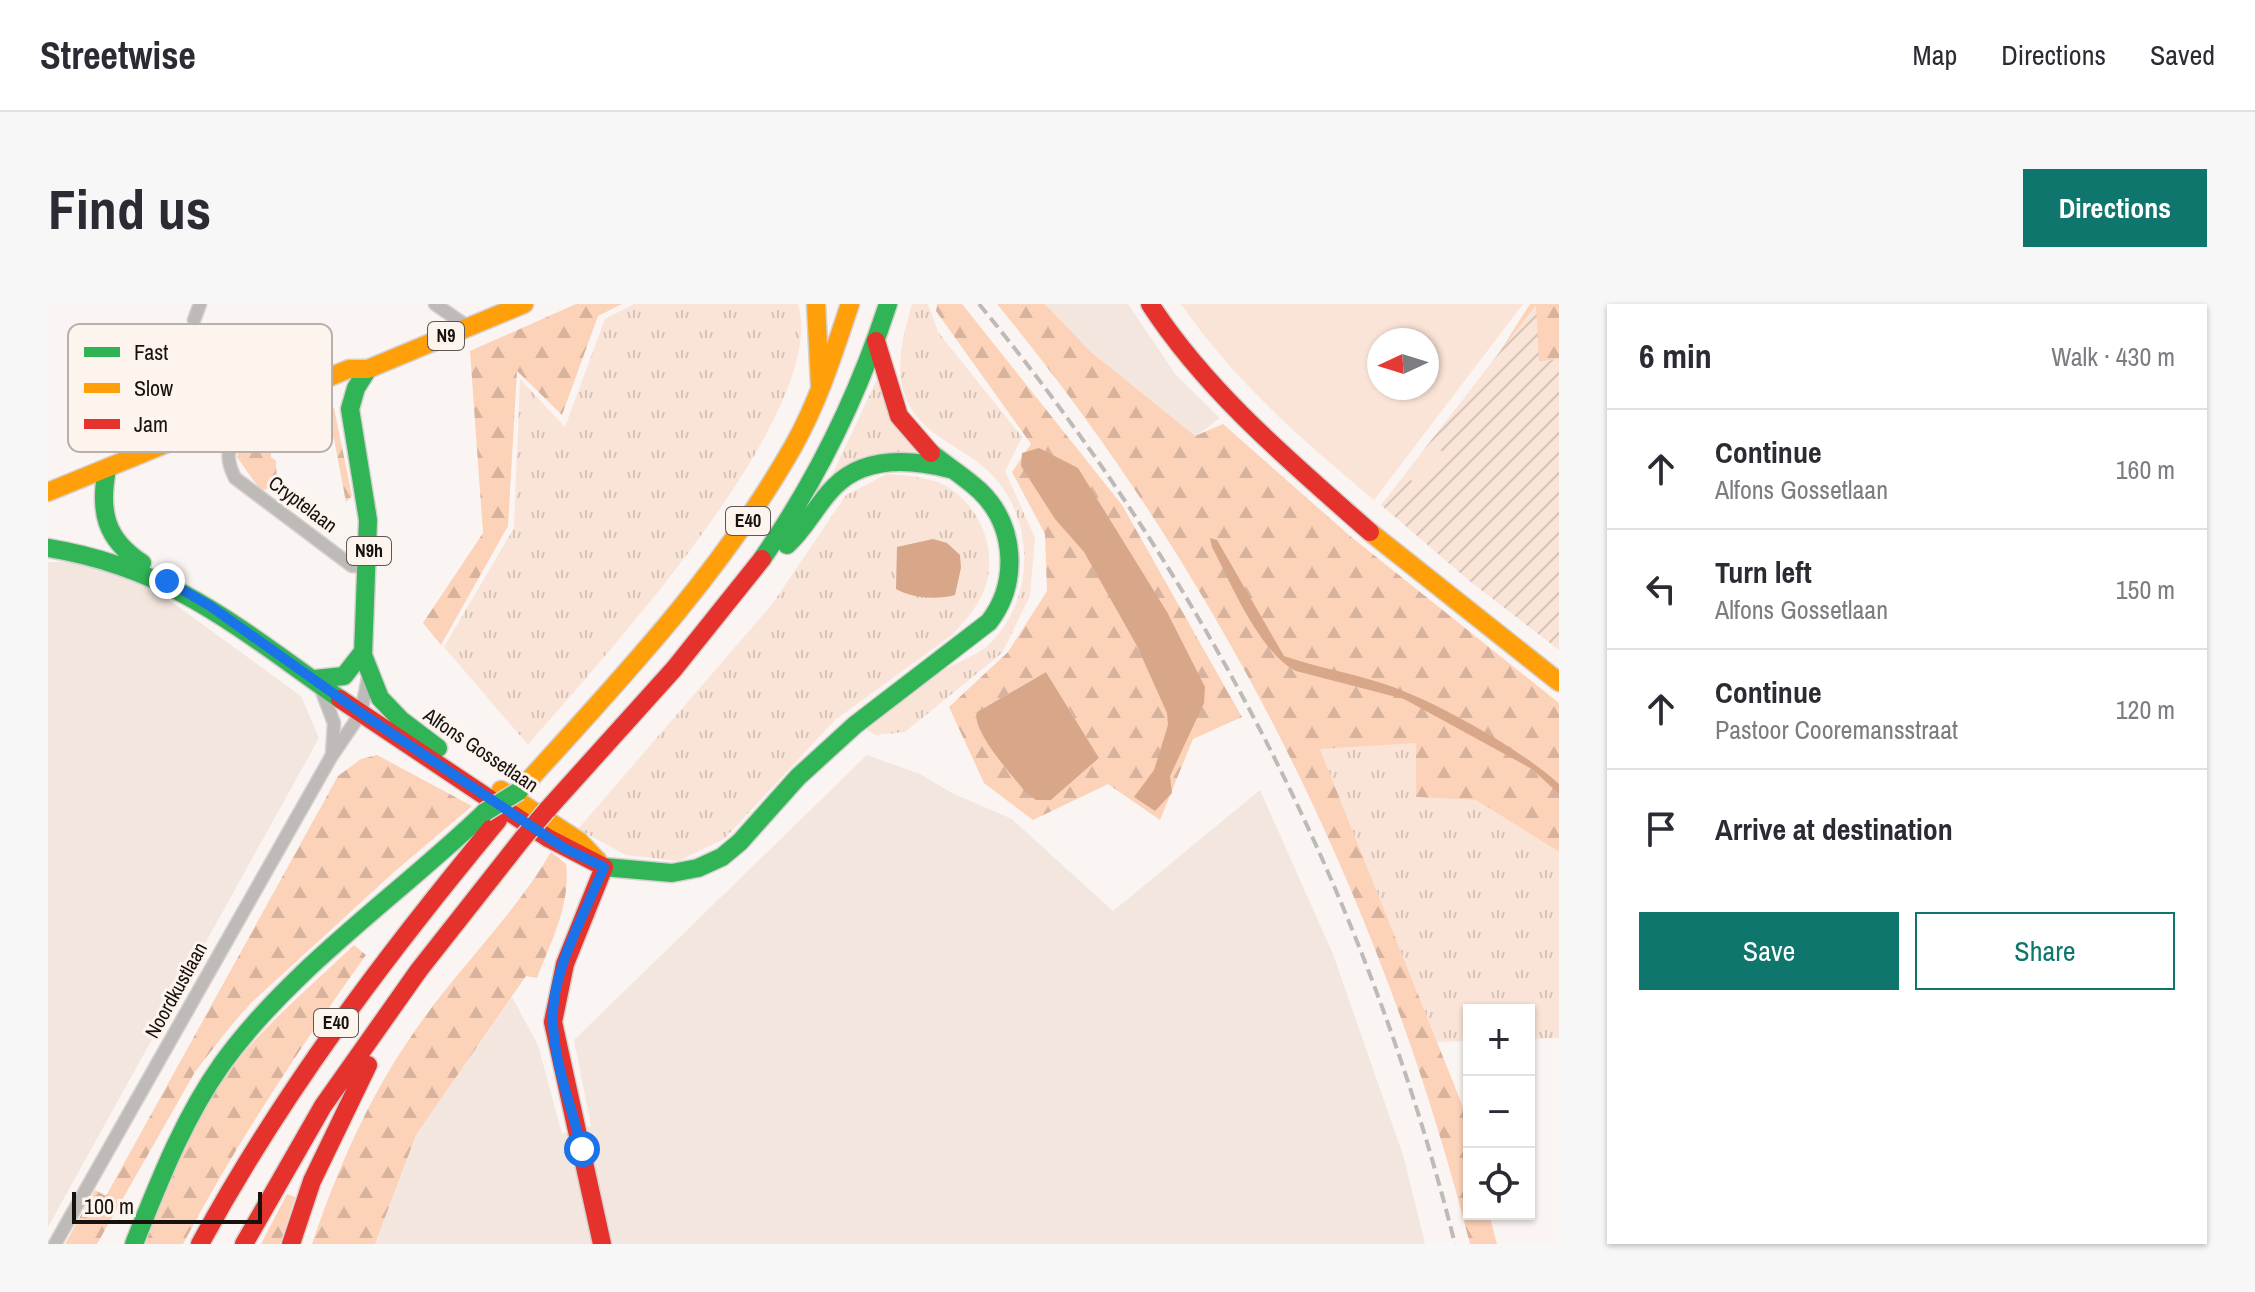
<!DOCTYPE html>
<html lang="en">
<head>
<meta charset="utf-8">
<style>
	:root { --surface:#fff; --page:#f7f7f7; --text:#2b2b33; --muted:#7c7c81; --line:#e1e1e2; --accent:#0f766e }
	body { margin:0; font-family:"Archivo Narrow",sans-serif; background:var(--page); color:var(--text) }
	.controls { position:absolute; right:24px; bottom:24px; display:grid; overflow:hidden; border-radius:0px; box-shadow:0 2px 6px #0004 }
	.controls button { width:72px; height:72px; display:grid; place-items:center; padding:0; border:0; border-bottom:2px solid var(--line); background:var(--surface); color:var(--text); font:40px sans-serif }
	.compass { position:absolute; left:1319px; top:24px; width:72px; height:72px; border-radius:50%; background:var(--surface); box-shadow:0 2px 6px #0004; rotate:266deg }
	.scale { position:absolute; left:24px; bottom:20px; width:190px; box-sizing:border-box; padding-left:8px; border:4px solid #18120f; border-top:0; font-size:22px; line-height:28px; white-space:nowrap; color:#18120f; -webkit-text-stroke:6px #fef4ee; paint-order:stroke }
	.stop { position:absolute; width:24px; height:24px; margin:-18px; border:6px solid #1a73e8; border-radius:50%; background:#fff }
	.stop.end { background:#1a73e8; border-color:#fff; box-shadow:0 2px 8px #0008 }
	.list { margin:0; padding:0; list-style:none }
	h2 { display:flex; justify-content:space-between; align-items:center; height:104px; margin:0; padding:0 32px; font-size:34px }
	h2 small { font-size:26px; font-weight:400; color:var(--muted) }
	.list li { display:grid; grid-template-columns:52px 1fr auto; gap:24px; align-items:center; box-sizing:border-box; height:120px; padding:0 32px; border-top:2px solid var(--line) }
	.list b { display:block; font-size:30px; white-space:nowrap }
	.list p { margin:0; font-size:26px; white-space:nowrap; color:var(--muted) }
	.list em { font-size:26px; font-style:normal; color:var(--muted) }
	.actions { display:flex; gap:16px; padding:24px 32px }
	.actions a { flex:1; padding:18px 0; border:2px solid var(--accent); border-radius:0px; text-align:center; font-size:28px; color:var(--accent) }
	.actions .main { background:var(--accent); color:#fff }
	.icon { flex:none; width:44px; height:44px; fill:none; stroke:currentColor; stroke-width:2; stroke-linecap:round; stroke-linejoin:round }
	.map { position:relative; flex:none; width:1511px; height:940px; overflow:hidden; border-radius:0px }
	header { display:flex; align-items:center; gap:48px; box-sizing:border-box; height:112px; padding:0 40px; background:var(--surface); border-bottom:2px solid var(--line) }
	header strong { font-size:38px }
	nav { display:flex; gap:44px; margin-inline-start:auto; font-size:28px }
	.intro { display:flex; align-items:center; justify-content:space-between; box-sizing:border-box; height:192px; padding:0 48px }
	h1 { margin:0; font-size:56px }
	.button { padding:20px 36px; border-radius:0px; background:var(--accent); color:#fff; font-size:28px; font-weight:700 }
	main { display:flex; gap:48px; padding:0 48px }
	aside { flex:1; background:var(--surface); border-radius:0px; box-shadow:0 2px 6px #0004 }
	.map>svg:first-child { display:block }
</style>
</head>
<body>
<header>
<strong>Streetwise</strong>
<nav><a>Map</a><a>Directions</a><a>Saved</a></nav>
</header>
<div class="intro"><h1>Find us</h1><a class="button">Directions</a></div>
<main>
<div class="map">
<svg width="1511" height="940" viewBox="0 0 1511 940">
	<defs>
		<pattern id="grass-tufts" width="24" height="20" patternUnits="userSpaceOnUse" patternTransform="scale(2)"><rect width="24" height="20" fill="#fae4d7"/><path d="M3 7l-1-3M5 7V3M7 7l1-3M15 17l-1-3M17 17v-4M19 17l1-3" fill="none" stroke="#d6c3b7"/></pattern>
		<pattern id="forest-firs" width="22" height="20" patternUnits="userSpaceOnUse" patternTransform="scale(2)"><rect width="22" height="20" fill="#fcd2b9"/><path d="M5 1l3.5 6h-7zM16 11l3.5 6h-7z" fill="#d7b39e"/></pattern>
		<pattern id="garden-furrows" width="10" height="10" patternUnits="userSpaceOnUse" patternTransform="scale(2)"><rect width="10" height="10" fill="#fae4d7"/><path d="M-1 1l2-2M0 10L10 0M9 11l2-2" fill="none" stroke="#d6c3b7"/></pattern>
	</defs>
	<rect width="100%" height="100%" fill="#faf5f2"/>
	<path fill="#f3e6de" d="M 997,0 L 1080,0 L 1128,71 L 1172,114 L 1147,133 L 1043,48 Z
		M 0,258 L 56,258 L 117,293 L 253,392 L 271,434 L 0,923 Z
		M 819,451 L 872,470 L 906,490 L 964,515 L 1065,607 L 1212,486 L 1285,650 L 1356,854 L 1377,940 L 327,940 L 368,831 L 464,693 L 490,741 L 514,830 L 543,822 L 526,736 Z"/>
	<path fill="url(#grass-tufts)" d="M 586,0 L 750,0 C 783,109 550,359 480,441 L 396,343 L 466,224 L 472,75 L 517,123 L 557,15 Z
		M 864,0 L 880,0 L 890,28 L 974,133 L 957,167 L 987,234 L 982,292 L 954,349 L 857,428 L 827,431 L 818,425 C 843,406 866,386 891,369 C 906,359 926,353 939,342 C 989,297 988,212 940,167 C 915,143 878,133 861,101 C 844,69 855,33 864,0 Z
		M 832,69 L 876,148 C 842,146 814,150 785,169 Z
		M 839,170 C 857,171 878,173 894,180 C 933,199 953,251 934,291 C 927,306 915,319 904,331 L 787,416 L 676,535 L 630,557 L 578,551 L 530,525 L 725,299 L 798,191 Z
		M 1368,438 L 1368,493 L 1428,496 L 1511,548 L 1511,734 L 1481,735 L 1481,706 L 1421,706 L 1421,737 L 1389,738 L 1272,445 Z"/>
	<path fill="url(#forest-firs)" fill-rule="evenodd" d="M 528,0 L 574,0 L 550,12 L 514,111 L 469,67 L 460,222 L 393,341 L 375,319 L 435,229 L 422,47 Z
		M 889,0 L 914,0 L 1074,201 L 1194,413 L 1145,435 L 1112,516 L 1060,480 L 985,516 L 936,479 L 901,403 L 960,348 L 999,287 L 997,230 L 964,168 L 983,140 L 888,7 ZM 998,368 L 1051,454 L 1003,496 L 929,408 Z
		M 949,0 L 997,0 L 1043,48 L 1147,132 L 1175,120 L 1302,232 L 1511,399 L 1511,548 L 1428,496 L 1368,493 L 1368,439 L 1272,445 L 1413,798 L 1421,829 L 1421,910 L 1441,910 L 1449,940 L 1422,940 C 1334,595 1175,275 949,0 Z
		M 1482,0 L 1511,0 L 1511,55 L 1476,60 L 1412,110 Z
		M 286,104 L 304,192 L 298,198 L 286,135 L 261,134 L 268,108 Z
		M 209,131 L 222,140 L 223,153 L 228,157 L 229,181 L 213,187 L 189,153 L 194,138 Z
		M 329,451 L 424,502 L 346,568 L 202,700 L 181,724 L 147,768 L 49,940 L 17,940 L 47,886 L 58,892 L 290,472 L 313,455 Z
		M 503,548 L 518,560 C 523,601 503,637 489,674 L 478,672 L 368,831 L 327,940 L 264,940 C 288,869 318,799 360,737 C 403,671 464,615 503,548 Z
		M 306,641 L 318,651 C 251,745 189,838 135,940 L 95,940 C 119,882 141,819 180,768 C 216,721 263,682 306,641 Z
		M 239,890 L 247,893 L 232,940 L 213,940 Z"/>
	<path fill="url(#garden-furrows)" d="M 1488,1 L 1491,58 L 1511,55 L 1511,346 L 1424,279 L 1333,201 Z"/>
	<path fill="#fae4d7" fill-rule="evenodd" d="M 1133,0 L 1475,0 L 1326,196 C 1254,136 1187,78 1133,0 ZM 1379,36 L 1379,84 L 1331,84 L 1331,36 Z
		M 1383,138 L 1399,152 L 1372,184 L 1358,172 Z"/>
	<path fill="#d8a789" d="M 991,144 L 1030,164 L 1119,308 L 1157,383 L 1156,399 L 1122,472 L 1124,489 L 1107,507 L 1086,493 L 1106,466 L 1120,421 L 1119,409 L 1089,342 L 1036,248 L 1007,215 L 973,162 L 974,149 Z
		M 1162,234 L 1169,236 L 1236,352 C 1267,363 1299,368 1330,378 C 1381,393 1473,445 1511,480 L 1511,490 L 1484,465 L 1356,395 L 1248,367 C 1211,348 1183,279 1164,243 Z
		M 885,235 L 899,239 L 912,251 L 913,264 L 907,291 C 889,296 863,294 848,285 L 849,243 Z
		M 998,368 L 1051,454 L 1003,496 L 988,496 L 978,489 C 966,473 923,427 929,408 Z"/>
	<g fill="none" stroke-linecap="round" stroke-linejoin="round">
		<defs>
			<path id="street" d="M 387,0 L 420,23
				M 146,16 L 152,0
				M 194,110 L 190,121 L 192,127 C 179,144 177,154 187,174 L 304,262 L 321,263
				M 273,385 L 286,419 L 284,451
				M 7,940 L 283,453 L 313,409 L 320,374"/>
			<path id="fast" d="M 320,65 L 308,84 L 302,105 L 320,216 L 315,351 L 332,394 L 353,416 L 390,444
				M 59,165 C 51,207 57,235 94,259
				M 739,241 C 758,224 768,201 786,183 C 816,152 863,155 902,165
				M 0,244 C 124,264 193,326 292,395
				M 714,255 C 769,176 810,92 840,0
				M 267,375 L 296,372 L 314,349
				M 556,563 L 624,569 L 650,564 L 674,553 L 692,538 L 750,473 L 807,421 L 941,318 C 971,279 968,222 932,187 C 917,173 899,162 883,149
				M 86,940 C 111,878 135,815 174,760 C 243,664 352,590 437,508"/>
			<path id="slow" d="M 768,0 L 772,81
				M 0,188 L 301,65 L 320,65 L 476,0
				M 1322,228 L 1511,378
				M 453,486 L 531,537 L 550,557
				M 471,487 C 570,378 673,270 746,141 C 771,96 786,48 802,0"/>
			<path id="jam" d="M 1102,0 C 1159,88 1244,159 1322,228
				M 828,37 L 851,112 L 883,149
				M 292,395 L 500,534 L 556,563
				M 499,506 L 626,365 L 714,255
				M 152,940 C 235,787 339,650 450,516
				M 196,940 L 275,802 L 371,666 L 475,534
				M 243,940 L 264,877 L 320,761
				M 554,940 L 505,718 L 517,660 L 556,563"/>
		</defs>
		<use href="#street" stroke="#d5d1cf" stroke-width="15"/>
		<use href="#fast" stroke="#d5d1cf" stroke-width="21"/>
		<use href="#slow" stroke="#d5d1cf" stroke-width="21"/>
		<use href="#jam" stroke="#d5d1cf" stroke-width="21"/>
		<use href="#street" stroke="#bebab8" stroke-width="12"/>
		<use href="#fast" stroke="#30b455" stroke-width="18"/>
		<use href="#slow" stroke="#ff9f0a" stroke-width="18"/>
		<use href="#jam" stroke="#e5322d" stroke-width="18"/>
		<path stroke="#bebab7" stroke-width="4" stroke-dasharray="12 6" stroke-linecap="butt" d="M 931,0 C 1157,275 1320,594 1407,940"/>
		<defs>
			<path id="fast-bridge" d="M 437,508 L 471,487"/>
			<path id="jam-bridge" d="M 475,534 L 499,506"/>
		</defs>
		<use href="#fast-bridge" stroke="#d5d1cf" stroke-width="21" stroke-linecap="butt"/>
		<use href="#jam-bridge" stroke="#d5d1cf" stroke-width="21" stroke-linecap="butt"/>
		<use href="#fast-bridge" stroke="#30b455" stroke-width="18"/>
		<use href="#jam-bridge" stroke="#e5322d" stroke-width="18"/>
	</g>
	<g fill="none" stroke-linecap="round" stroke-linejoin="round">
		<path stroke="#1a73e8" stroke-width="10" d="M 119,277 L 162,302 L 313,409 L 516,544 L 556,563 C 537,610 502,668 505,720 C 507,762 524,804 534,845"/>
	</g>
	<g text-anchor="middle" stroke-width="6" stroke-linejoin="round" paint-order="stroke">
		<g fill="#fef4ee" stroke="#5d5652" stroke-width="2">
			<rect x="380" y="18" width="36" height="28" rx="6"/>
			<rect x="678" y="203" width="44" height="28" rx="6"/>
			<rect x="299" y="233" width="44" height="28" rx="6"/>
			<rect x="266" y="705" width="44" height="28" rx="6"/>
		</g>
		<g font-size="18" font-weight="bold" fill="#18120f">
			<text x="398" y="38">N9</text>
			<text x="700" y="223">E40</text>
			<text x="321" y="253">N9h</text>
			<text x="288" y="725">E40</text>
		</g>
		<g font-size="20" fill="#18120f" stroke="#fef4ee">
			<text transform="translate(255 200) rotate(37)" y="7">Cryptelaan</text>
			<text transform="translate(433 446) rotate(34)" y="7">Alfons Gossetlaan</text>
			<text transform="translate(128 686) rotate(-61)" y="7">Noordkustlaan</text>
		</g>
	</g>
	<rect x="20" y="20" width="264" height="128" rx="12" fill="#fef4ee" stroke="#b9b0ab" stroke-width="2"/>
	<rect x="36" y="43" width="36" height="10" fill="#30b455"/>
	<rect x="36" y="79" width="36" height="10" fill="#ff9f0a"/>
	<rect x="36" y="115" width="36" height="10" fill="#e5322d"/>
	<g font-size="22" fill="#18120f">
		<text x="86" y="56">Fast</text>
		<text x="86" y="92">Slow</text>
		<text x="86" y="128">Jam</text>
	</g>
</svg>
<div class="controls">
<button>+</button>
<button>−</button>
<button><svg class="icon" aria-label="locate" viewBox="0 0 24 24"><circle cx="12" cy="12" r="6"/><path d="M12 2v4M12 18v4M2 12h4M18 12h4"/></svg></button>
</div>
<svg class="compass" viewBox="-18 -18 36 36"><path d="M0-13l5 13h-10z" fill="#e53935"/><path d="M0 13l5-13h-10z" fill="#7c7c81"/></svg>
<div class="scale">100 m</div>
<div class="stop" style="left:534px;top:845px"></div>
<div class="stop end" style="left:119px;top:277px"></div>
</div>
<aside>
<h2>6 min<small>Walk · 430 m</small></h2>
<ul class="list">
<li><svg class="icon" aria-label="ahead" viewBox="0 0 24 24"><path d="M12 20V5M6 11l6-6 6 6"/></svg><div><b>Continue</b><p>Alfons Gossetlaan</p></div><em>160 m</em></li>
<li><svg class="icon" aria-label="left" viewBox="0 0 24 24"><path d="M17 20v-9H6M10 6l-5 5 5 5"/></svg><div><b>Turn left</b><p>Alfons Gossetlaan</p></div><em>150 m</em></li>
<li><svg class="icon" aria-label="ahead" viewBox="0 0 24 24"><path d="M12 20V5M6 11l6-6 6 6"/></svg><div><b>Continue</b><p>Pastoor Cooremansstraat</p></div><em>120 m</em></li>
<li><svg class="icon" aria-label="arrive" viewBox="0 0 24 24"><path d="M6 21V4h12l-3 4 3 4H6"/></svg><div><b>Arrive at destination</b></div></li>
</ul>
<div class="actions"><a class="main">Save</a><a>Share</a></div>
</aside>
</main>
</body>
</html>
